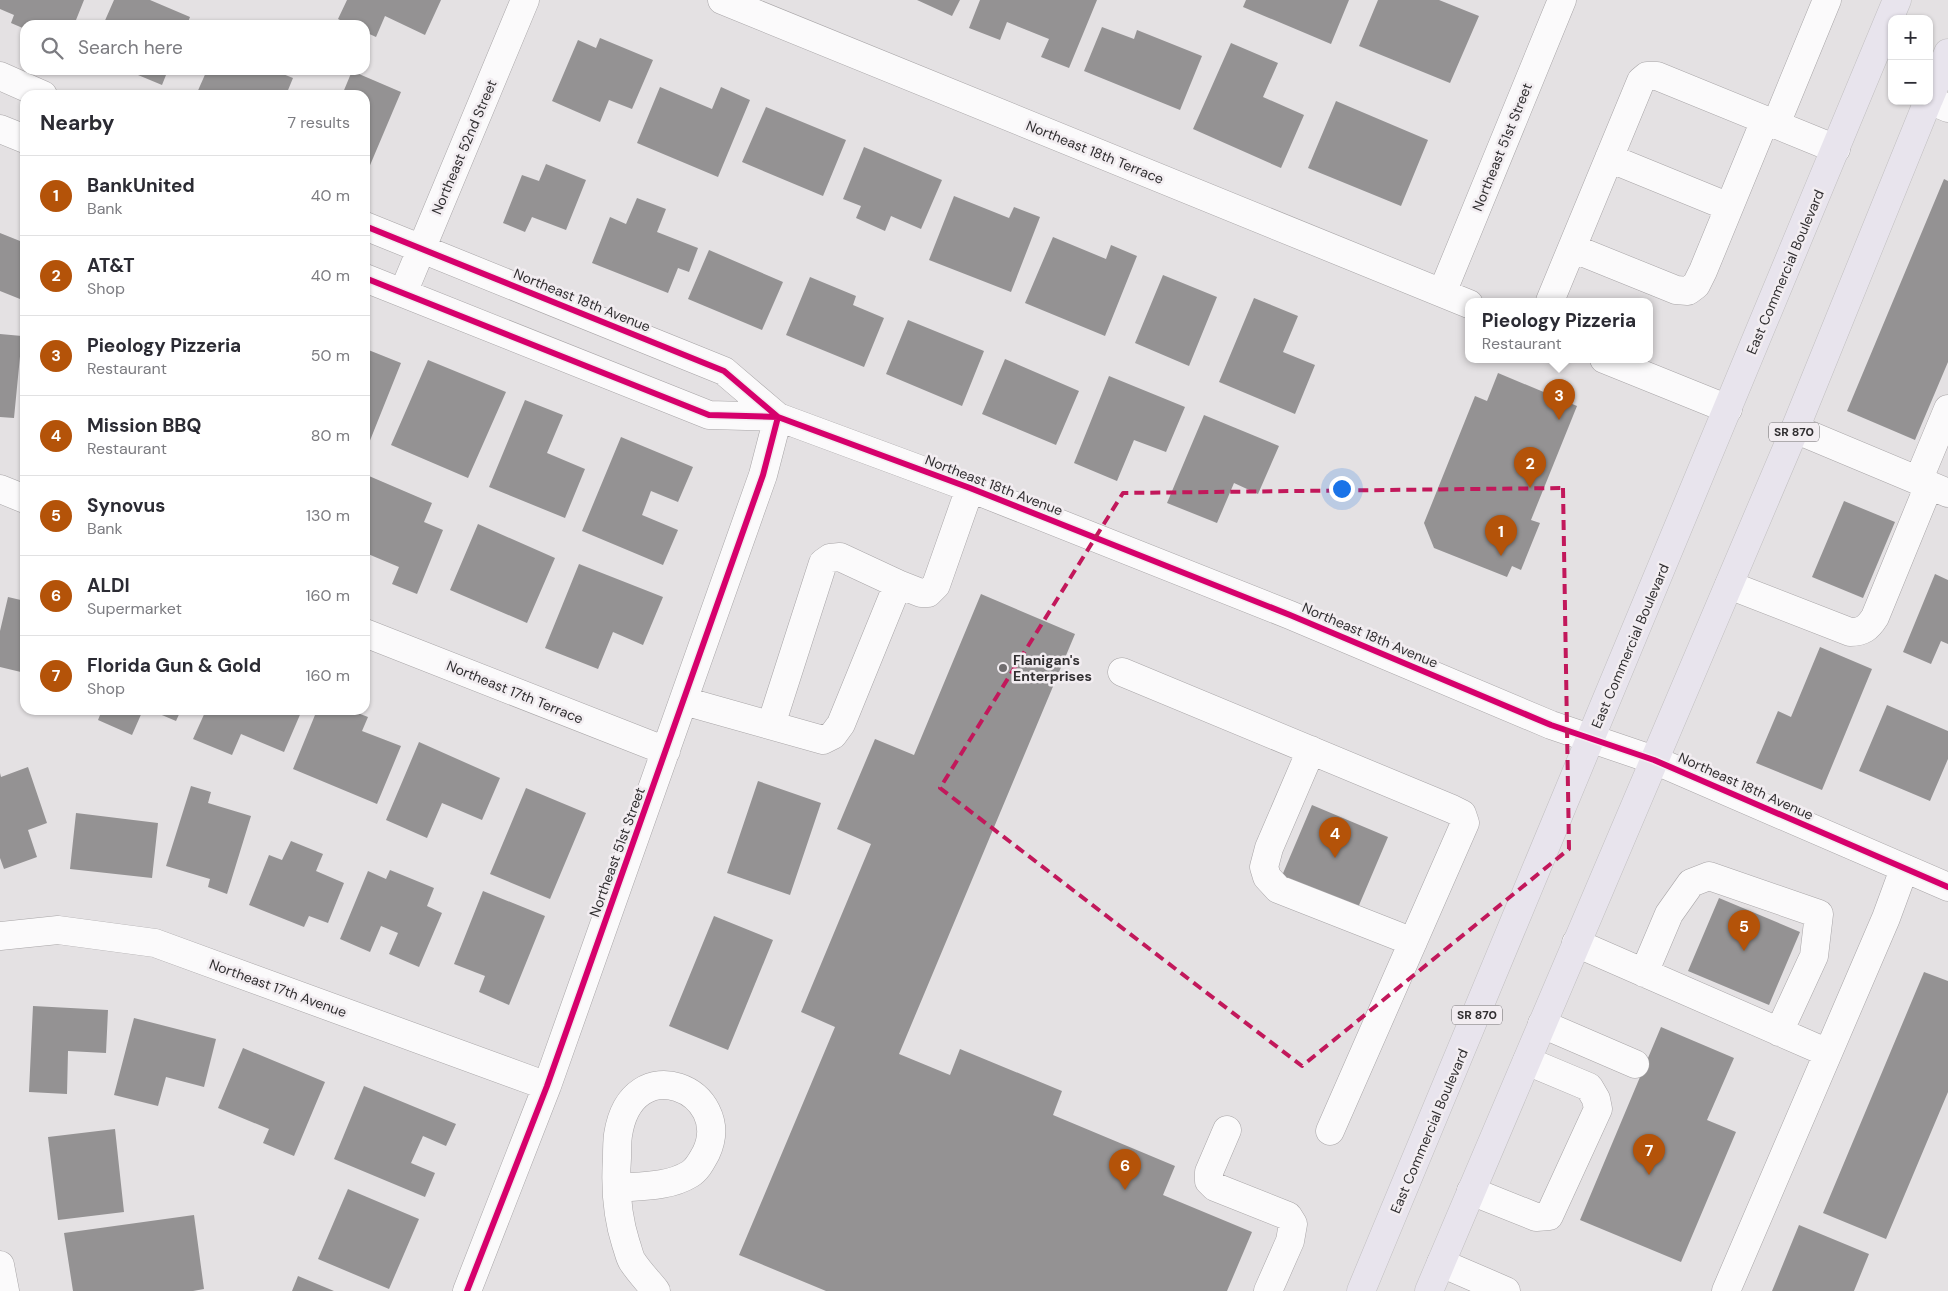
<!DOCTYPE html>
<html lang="en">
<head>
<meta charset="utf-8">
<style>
	:root { --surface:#fff; --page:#f7f7f7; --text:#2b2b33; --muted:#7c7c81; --line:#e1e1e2; --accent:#b45309 }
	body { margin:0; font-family:"DM Sans",sans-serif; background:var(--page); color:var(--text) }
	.controls { position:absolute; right:15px; top:15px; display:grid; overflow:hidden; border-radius:10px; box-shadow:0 1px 4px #0004 }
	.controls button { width:45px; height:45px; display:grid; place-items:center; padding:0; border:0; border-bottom:1px solid var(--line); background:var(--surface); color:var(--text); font:25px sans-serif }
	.you { position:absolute; left:1341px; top:488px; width:18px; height:18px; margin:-12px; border:4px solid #fff; border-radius:50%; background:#1a73e8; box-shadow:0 0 0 8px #1a73e833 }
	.badge { display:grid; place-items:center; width:32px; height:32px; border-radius:50%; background:var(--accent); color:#fff; font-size:16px; font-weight:700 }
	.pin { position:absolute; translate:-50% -41px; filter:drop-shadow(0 1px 2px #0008) }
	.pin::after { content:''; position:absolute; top:26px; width:18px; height:15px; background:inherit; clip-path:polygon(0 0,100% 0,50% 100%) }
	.popup { position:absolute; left:1465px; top:298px; width:188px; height:65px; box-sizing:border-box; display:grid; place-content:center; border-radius:10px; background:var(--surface); filter:drop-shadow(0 1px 4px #0005); font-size:16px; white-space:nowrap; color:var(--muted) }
	.popup b { font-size:19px; color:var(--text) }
	.popup::after { content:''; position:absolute; left:50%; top:100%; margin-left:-10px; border:10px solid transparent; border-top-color:var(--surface) }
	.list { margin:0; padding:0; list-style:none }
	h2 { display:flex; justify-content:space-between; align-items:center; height:65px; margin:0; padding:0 20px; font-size:21px }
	h2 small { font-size:16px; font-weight:400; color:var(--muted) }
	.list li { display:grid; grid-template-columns:32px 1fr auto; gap:15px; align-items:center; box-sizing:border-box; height:80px; padding:0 20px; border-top:1px solid var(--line) }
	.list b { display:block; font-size:19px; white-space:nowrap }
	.list p { margin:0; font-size:16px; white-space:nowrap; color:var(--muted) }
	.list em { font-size:16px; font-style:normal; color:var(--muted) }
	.icon { flex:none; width:28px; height:28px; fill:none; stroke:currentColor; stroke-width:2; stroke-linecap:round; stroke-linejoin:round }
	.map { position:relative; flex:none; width:1948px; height:1291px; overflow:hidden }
	.search { position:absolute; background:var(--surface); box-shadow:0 1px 4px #0004; left:20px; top:20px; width:350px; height:55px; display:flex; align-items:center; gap:12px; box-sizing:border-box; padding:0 18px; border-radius:15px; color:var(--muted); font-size:19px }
	.panel { position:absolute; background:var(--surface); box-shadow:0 1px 4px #0004; left:20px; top:90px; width:350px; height:625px; border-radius:15px }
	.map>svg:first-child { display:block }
</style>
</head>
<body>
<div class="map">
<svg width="1948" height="1291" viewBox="0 0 1948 1291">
	<rect width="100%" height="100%" fill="#e4e1e3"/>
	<path fill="#949293" d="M 0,0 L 84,0 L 74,25 L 25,25 L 25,29 L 11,23 L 14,15 L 0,9 Z
		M 114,0 L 150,0 L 190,17 L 187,25 L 103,25 Z
		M 347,0 L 441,0 L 425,35 L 385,16 L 376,37 L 365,32 L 365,25 L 350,25 L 338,19 Z
		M 917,0 L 960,0 L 952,16 Z
		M 980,0 L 1097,0 L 1069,68 L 1041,57 L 1049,39 L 1007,22 L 1000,40 L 969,28 Z
		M 1246,0 L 1349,0 L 1331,44 L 1243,7 Z
		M 1378,0 L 1439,0 L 1479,16 L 1450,83 L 1359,46 Z
		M 1102,27 L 1134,39 L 1137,30 L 1202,56 L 1180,110 L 1084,71 Z
		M 600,38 L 653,60 L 632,109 L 609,100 L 600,122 L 552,101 L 578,40 L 596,48 Z
		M 1231,43 L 1278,63 L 1263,97 L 1304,115 L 1281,168 L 1193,129 Z
		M 126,70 L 168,70 L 162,85 Z
		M 207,70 L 273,70 L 293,78 L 286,95 L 196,95 Z
		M 352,71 L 401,92 L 368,170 L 365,168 L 365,95 L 342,95 Z
		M 660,87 L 712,109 L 721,87 L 750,100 L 718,177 L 637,143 Z
		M 1336,101 L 1428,140 L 1401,206 L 1308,168 Z
		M 766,107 L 846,140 L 823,196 L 742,162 Z
		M 864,147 L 942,180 L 921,229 L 891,216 L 885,231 L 856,218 L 861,206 L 843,199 Z
		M 546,164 L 586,180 L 566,230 L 532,217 L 525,232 L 503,223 L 522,175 L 539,181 Z
		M 1944,179 L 1948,181 L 1948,362 L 1915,440 L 1847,411 Z
		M 954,196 L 1009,218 L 1014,207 L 1040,217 L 1011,292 L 929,260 Z
		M 637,198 L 666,209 L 657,232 L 698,248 L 689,272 L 678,268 L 668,293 L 592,263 L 610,217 L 626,224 Z
		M 0,233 L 25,243 L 25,301 L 0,291 Z
		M 1053,237 L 1106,259 L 1111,245 L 1137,256 L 1105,336 L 1025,303 Z
		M 709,250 L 783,282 L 762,330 L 688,299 Z
		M 1163,275 L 1217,297 L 1189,366 L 1135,343 Z
		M 810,277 L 856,296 L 853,305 L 884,318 L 864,367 L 786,335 Z
		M 1254,298 L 1298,316 L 1283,352 L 1315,365 L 1295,414 L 1219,382 Z
		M 908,320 L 984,351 L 962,406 L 886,374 Z
		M 0,334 L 22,336 L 14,418 L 0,417 Z
		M 366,349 L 401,363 L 369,443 L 365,442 Z
		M 1005,359 L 1079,391 L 1056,445 L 982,414 Z
		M 428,360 L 506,392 L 468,478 L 391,445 Z
		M 1498,373 L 1577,406 L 1531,520 L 1540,523 L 1521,570 L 1512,566 L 1507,577 L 1434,548 L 1424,523 L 1475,396 L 1487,401 Z
		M 1109,376 L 1185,407 L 1166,452 L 1134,440 L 1117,481 L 1074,463 Z
		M 525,400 L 563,415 L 547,453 L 585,469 L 565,518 L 489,487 Z
		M 1204,415 L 1279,446 L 1258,494 L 1234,483 L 1217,523 L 1167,503 Z
		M 621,437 L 693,467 L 678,502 L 651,491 L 642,515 L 678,530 L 663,565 L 582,531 Z
		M 369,476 L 432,503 L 424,522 L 443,530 L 417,594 L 392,584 L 399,567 L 368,554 L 365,561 L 365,486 Z
		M 1844,501 L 1895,522 L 1863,598 L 1812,577 Z
		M 478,524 L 555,558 L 527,623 L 450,590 Z
		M 579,564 L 663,597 L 643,645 L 613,632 L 598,669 L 545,648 Z
		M 1935,574 L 1948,580 L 1948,644 L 1941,641 L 1931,664 L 1903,652 Z
		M 981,594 L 1075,634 L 899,1054 L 950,1075 L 960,1049 L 1062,1091 L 1053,1115 L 1175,1166 L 1163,1195 L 1252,1232 L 1227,1291 L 826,1291 L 739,1255 L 835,1027 L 801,1012 L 871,844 L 837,829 L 875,739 L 914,755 Z
		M 8,597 L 25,601 L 25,673 L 0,667 L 0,631 Z
		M 1820,647 L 1872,669 L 1822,790 L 1756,763 L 1778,711 L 1791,717 Z
		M 1887,705 L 1948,731 L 1948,759 L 1930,801 L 1859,771 Z
		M 102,710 L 143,710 L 132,735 L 98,720 Z
		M 150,710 L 181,710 L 176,721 Z
		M 206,710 L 302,710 L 284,752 L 241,734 L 232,755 L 193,739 Z
		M 317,710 L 350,710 L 368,717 L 362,731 L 401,746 L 377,804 L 293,769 Z
		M 419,742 L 500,778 L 482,820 L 442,803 L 427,838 L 386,820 Z
		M 28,767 L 47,823 L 28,830 L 37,857 L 4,869 L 0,858 L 0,773 L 1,777 Z
		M 758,781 L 821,803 L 790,895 L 727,873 Z
		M 191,786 L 211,792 L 208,803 L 251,816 L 227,894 L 208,887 L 210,879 L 166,866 Z
		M 526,788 L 586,813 L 550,899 L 490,874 Z
		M 1312,805 L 1388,837 L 1357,910 L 1281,878 Z
		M 76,813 L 158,823 L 152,878 L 70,869 Z
		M 291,841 L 323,854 L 316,871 L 344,883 L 328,923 L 309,916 L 304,927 L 249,905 L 269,855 L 282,860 Z
		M 390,870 L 434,888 L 427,906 L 442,913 L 419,967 L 389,954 L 398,933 L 381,926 L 370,952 L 340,939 L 368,871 L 386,879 Z
		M 483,891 L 545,916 L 509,1005 L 479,992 L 485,976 L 454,964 Z
		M 1719,898 L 1800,932 L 1769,1005 L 1688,971 Z
		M 714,916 L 773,940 L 728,1050 L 669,1026 Z
		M 1924,972 L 1948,981 L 1948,1092 L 1886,1239 L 1823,1213 Z
		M 33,1006 L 108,1010 L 106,1053 L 68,1051 L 67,1094 L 29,1092 Z
		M 134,1018 L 216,1039 L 204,1087 L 166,1077 L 158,1106 L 114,1095 Z
		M 1661,1027 L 1734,1058 L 1707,1120 L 1736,1132 L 1681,1262 L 1580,1220 Z
		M 243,1048 L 325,1082 L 294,1156 L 263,1143 L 269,1129 L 218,1108 Z
		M 364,1086 L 456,1124 L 446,1146 L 423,1136 L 411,1163 L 435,1173 L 425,1197 L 334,1159 Z
		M 115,1129 L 124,1212 L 58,1220 L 48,1137 Z
		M 348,1189 L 419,1219 L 389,1289 L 318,1259 Z
		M 194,1215 L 204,1289 L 193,1291 L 73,1291 L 64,1233 Z
		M 1799,1225 L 1869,1254 L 1854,1291 L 1772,1291 Z
		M 298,1276 L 334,1291 L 292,1291 Z"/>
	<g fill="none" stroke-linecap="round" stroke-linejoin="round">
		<defs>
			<path id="minor" d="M 722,0 L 1469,304
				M 0,76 L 43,95
				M 1929,100 L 1948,108
				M 1776,124 L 1827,0
				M 0,129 L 25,139
				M 1609,158 L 1729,207
				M 365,226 L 724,371 L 778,417 L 970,488 L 1290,615 L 1551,725 L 1654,760 L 1948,887
				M 1572,248 L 1676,290 L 1688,291 L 1696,285 L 1703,271 L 1765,120
				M 365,278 L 709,415 L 778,417
				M 403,293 L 525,0
				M 1442,293 L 1562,0
				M 1550,301 L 1641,81 L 1647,76 L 1657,76 L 1836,149
				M 1604,359 L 1728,409
				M 1795,429 L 1948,493
				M 1918,481 L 1948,409
				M 0,489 L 25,499
				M 1729,585 L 1850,632 C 1863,632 1868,628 1875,617 L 1929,485
				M 365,633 L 666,751
				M 1122,672 L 1452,809 L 1462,814 L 1465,823 L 1330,1131
				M 684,701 L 823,740 L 833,735 L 841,724 L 898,584 L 921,593 L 928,593 L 936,585 L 970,488
				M 771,725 L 823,563 L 830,558 L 840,557 L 898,584
				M 1311,750 L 1269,848 L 1264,867 L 1267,877 L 1278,889 L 1413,942
				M 0,936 L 58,930 L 155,943 L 547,1086
				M 1576,943 L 1828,1053
				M 1644,973 L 1669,914 L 1691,883 L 1709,876 L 1819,914 L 1814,956 L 1779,1032
				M 1542,1024 L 1635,1064
				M 1227,1130 L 1209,1172 L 1209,1181 L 1215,1187 L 1288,1216 L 1293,1224 L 1290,1241 L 1268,1291
				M 617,1188 C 641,1186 669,1187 690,1174 C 698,1169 702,1160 706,1153 C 735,1091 632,1046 618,1135 C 617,1142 617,1150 617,1158 C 615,1187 617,1216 626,1244 C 628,1249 629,1256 632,1261 C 639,1272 649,1282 656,1291
				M 1471,1191 L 1536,1217 L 1549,1216 L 1598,1109 L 1596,1099 L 1589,1087 L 1527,1061
				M 1441,1263 L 1506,1291
				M 0,1265 L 5,1291
				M 467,1291 L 547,1086 L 763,475 L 778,417
				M 1726,1291 L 1886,918 L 1904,869"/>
			<path id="major" d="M 1929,99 L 1948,53
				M 1361,1291 L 1897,0
				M 1429,1291 L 1795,429 L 1928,101"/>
		</defs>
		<use href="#minor" stroke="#a8a5a7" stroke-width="29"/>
		<use href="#major" stroke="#c1bfc0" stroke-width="29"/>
		<use href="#minor" stroke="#fbfafb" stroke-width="28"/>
		<use href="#major" stroke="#e8e4ed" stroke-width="28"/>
		<defs>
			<path id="cycleway" d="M 365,226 L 724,371 L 778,417 L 970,488 L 1290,615 L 1551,725 L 1654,760 L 1948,887
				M 365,278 L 709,415 L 778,417
				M 467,1291 L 547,1086 L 763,475 L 778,417"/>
		</defs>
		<use href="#cycleway" stroke="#f2edf1" stroke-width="9"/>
		<use href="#cycleway" stroke="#d6006c" stroke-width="6"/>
	</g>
	<path fill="none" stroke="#c2185b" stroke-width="4" stroke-dasharray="10 6" stroke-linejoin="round" d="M 1563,488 L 1569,849 L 1302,1066 L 940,788 L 1123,493 Z"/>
	<circle fill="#706d6f" stroke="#f2edf1" stroke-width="2" cx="1003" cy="668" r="5"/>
	<g text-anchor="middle" stroke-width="5" stroke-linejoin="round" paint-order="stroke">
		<g fill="#f2edf1" stroke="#6b686b" stroke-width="1">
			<rect x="1769" y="422.5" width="50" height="19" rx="4"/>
			<rect x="1452" y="1005.5" width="50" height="19" rx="4"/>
		</g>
		<g font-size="12" font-weight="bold" fill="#312f31">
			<text x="1794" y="436">SR 870</text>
			<text x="1477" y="1019">SR 870</text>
		</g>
		<g font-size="14" fill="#312f31" stroke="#f2edf1">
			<text transform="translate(464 147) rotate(-67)" y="5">Northeast 52nd Street</text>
			<text transform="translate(1502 147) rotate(-68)" y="5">Northeast 51st Street</text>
			<text transform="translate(1095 152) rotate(22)" y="5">Northeast 18th Terrace</text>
			<text transform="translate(1785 272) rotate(-67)" y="5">East Commercial Boulevard</text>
			<text transform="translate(582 300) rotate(22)" y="5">Northeast 18th Avenue</text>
			<text transform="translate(994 485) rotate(21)" y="5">Northeast 18th Avenue</text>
			<text transform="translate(1370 635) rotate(23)" y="5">Northeast 18th Avenue</text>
			<text transform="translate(1630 646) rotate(-67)" y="5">East Commercial Boulevard</text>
			<text transform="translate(515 692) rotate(22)" y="5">Northeast 17th Terrace</text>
			<text transform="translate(1746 786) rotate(24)" y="5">Northeast 18th Avenue</text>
			<text transform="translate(617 852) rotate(-70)" y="5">Northeast 51st Street</text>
			<text transform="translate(278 988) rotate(20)" y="5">Northeast 17th Avenue</text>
			<text transform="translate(1429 1131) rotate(-67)" y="5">East Commercial Boulevard</text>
		</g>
		<g font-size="14" font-weight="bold" fill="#312f31" stroke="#f2edf1" text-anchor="start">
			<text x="1013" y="665">Flanigan's<tspan x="1013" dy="16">Enterprises</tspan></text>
		</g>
	</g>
</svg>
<div class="controls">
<button>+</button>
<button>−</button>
</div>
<div class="you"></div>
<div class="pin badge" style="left:1501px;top:556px">1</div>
<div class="pin badge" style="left:1530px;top:488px">2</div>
<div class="pin badge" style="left:1559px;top:420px">3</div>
<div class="popup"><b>Pieology Pizzeria</b>Restaurant</div>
<div class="pin badge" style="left:1335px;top:858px">4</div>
<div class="pin badge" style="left:1744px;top:951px">5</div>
<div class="pin badge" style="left:1125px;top:1190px">6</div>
<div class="pin badge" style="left:1649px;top:1175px">7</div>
<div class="search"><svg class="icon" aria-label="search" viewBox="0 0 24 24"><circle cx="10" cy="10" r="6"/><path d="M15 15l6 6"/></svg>Search here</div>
<section class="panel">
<h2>Nearby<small>7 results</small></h2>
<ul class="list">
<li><span class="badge">1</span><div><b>BankUnited</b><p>Bank</p></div><em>40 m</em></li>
<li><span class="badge">2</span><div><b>AT&amp;T</b><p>Shop</p></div><em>40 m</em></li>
<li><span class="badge">3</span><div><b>Pieology Pizzeria</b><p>Restaurant</p></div><em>50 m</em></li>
<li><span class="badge">4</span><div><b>Mission BBQ</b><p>Restaurant</p></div><em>80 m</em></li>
<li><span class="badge">5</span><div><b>Synovus</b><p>Bank</p></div><em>130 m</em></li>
<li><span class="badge">6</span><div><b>ALDI</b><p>Supermarket</p></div><em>160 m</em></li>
<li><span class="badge">7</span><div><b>Florida Gun &amp; Gold</b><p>Shop</p></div><em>160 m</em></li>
</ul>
</section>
</div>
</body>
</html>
